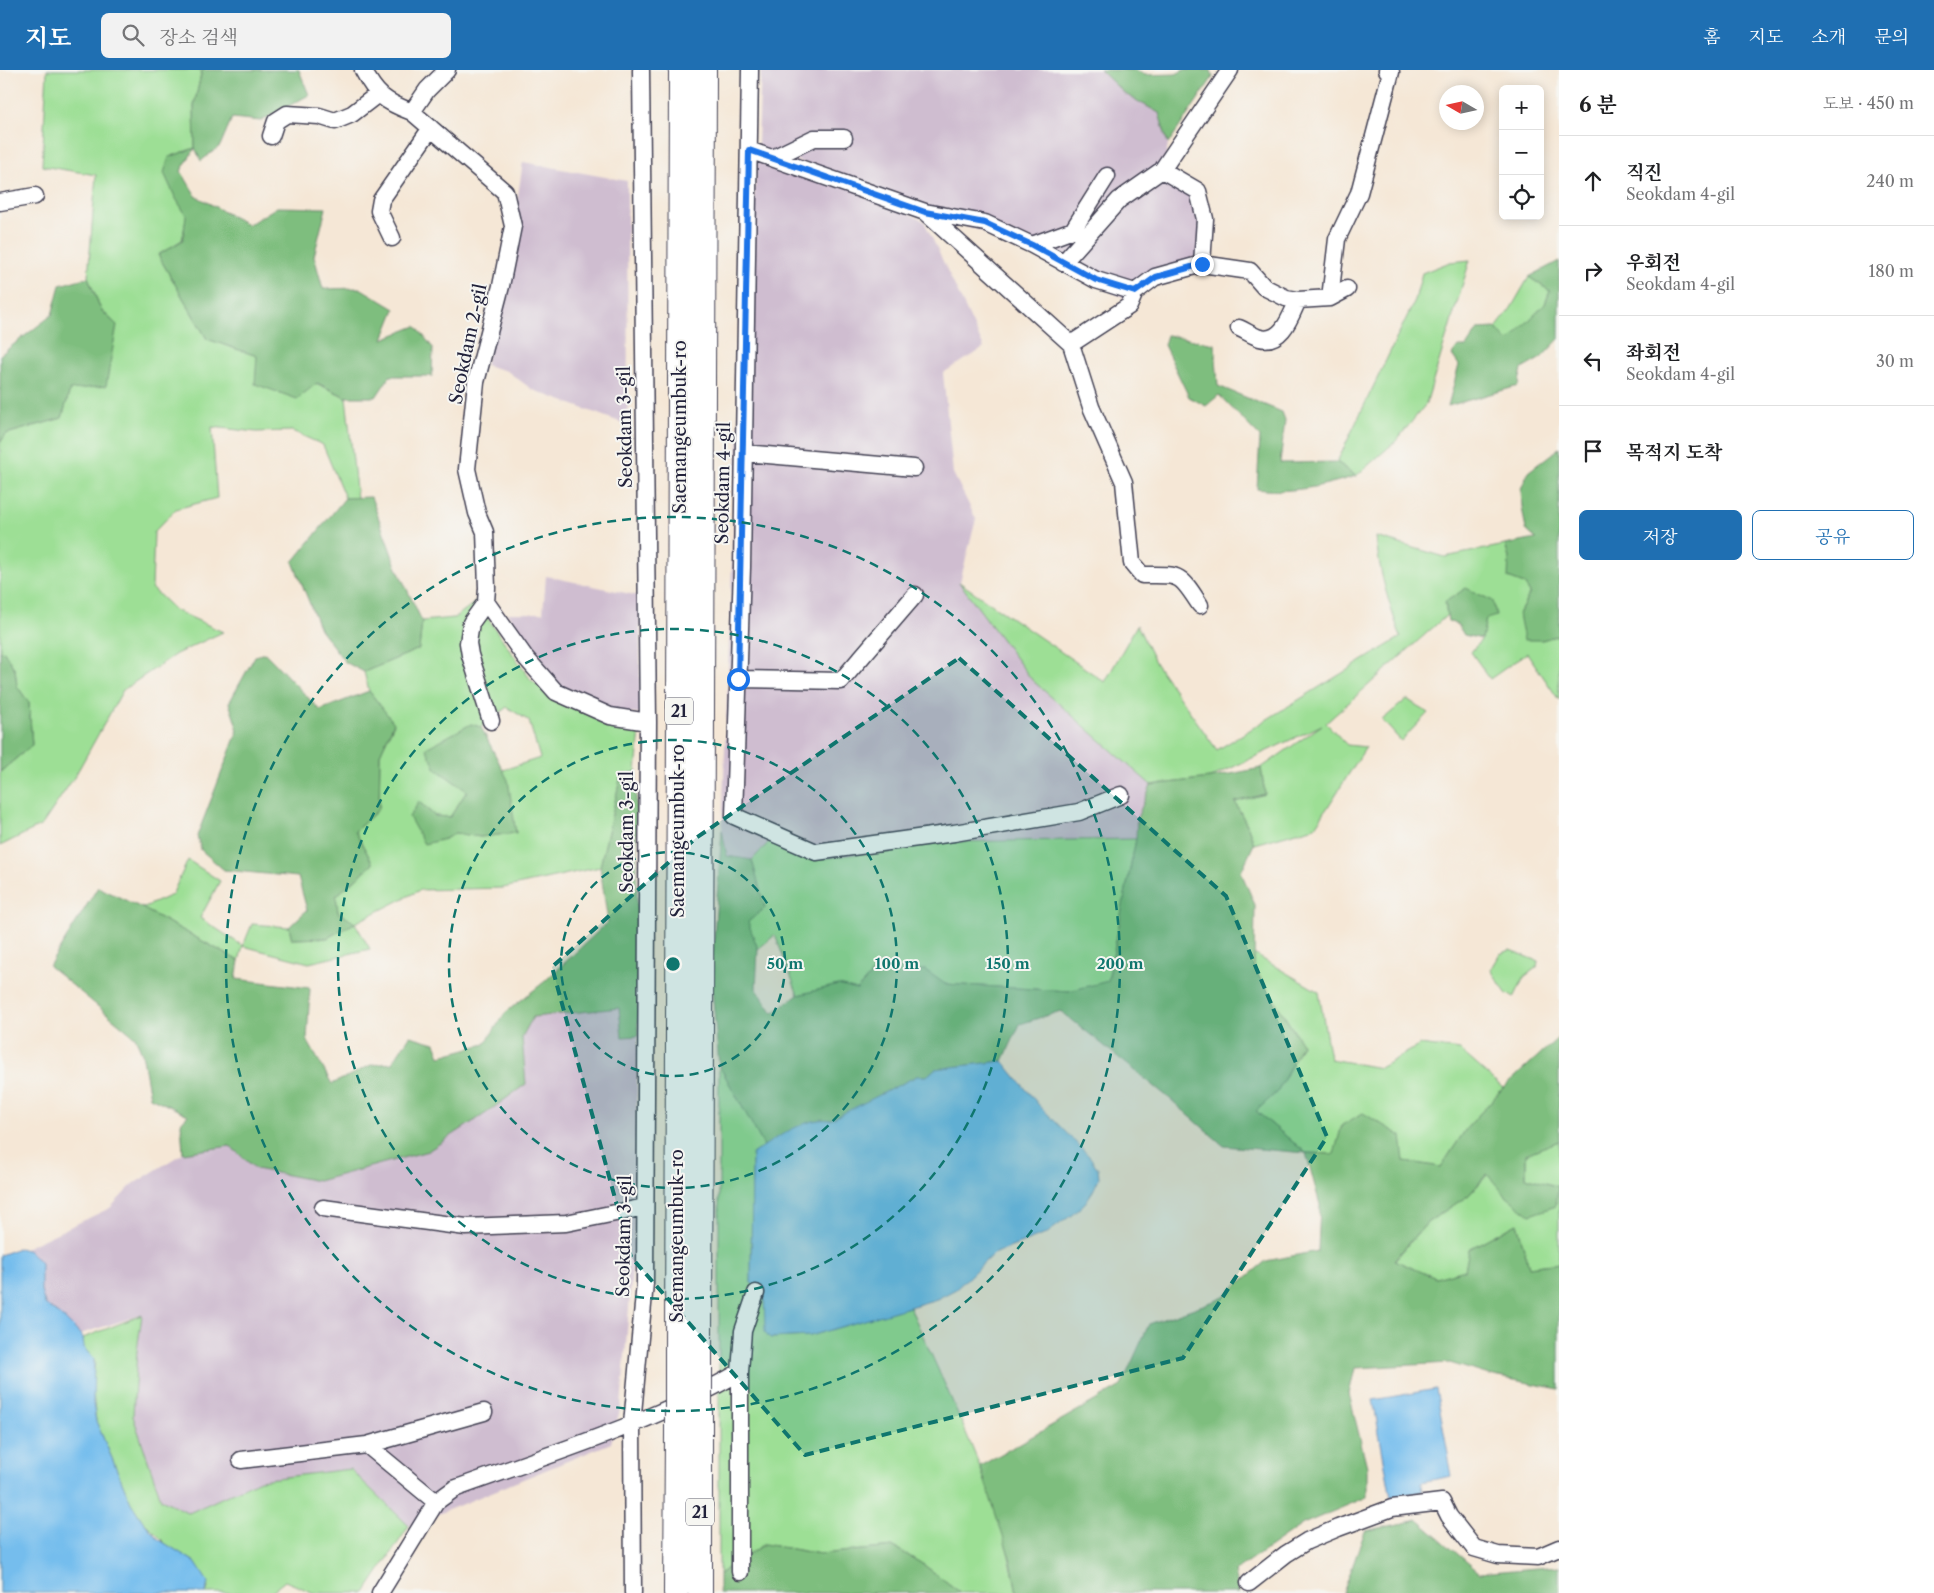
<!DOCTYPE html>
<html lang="ko">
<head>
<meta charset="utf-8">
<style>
	:root { --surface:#fff; --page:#f2f2f2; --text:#202124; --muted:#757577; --line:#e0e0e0; --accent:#1f6fb2 }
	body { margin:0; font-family:"Libre Caslon Text","Noto Serif KR",serif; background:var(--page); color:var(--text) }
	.controls { position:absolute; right:15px; top:15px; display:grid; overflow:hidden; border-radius:8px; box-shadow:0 2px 12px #0003 }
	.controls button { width:45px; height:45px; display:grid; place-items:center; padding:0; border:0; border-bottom:1px solid var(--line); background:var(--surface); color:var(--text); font:25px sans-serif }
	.compass { position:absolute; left:1439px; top:15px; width:45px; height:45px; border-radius:50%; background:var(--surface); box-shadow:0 2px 12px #0003; rotate:279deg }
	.stop { position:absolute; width:15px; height:15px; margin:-11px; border:4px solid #1a73e8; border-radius:50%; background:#fff }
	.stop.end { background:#1a73e8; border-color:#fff; box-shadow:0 1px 5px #0008 }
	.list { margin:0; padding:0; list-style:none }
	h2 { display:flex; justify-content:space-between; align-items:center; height:65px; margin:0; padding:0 20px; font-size:21px }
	h2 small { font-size:16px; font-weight:400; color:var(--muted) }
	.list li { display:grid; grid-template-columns:32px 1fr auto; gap:15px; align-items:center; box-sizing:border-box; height:90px; padding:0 20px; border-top:1px solid var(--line) }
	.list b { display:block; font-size:19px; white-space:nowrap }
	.list p { margin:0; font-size:16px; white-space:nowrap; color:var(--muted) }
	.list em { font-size:16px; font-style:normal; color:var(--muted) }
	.actions { display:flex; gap:10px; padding:15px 20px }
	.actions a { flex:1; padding:11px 0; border:1px solid var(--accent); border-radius:8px; text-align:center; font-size:18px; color:var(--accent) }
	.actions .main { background:var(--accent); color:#fff }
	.icon { flex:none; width:28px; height:28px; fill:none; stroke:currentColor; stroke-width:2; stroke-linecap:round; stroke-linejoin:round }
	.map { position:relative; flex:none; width:1559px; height:1523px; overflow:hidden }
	header { display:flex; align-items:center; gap:30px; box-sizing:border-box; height:70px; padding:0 25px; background:var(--accent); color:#fff }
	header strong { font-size:24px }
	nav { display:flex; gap:28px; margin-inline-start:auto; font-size:18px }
	.search { width:350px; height:45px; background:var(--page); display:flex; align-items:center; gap:12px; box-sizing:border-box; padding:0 18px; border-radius:8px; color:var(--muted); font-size:19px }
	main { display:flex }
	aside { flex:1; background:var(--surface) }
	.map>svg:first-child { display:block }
</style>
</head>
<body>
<header>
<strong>지도</strong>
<div class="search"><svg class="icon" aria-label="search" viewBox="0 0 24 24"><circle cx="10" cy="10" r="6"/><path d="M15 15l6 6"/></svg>장소 검색</div>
<nav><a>홈</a><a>지도</a><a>소개</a><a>문의</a></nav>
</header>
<main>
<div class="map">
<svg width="1559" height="1523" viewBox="0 0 1559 1523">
	<rect width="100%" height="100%" fill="#f6f6f2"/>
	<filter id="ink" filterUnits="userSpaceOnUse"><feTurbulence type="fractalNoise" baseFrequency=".02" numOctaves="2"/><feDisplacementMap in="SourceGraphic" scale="10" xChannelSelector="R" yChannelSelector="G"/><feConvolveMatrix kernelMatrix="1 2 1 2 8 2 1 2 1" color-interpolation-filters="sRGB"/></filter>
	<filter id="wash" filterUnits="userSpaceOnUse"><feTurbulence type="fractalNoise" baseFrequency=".0096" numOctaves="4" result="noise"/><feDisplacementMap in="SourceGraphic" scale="20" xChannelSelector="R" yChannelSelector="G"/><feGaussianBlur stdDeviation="1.12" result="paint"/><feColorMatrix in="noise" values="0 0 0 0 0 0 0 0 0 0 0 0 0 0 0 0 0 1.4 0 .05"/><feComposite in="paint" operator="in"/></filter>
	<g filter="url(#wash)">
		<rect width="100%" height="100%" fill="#f5e7d6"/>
		<path fill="#cfbdd0" d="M 761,0 L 1100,0 L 1125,24 L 1159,43 L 1168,74 L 1162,106 L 1193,123 L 1210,147 L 1202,199 L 1152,214 L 1125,228 L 982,161 L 925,142 L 772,80 L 924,151 L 984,278 L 943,303 L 953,403 L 976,449 L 960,512 L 1032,610 L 1151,715 L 1137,748 L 1136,769 L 943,772 L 812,790 L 770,771 L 752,790 L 727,786 L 722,760 L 735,415 L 758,73 Z
			M 523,92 L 627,111 L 628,355 L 533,320 L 507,301 L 485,295 L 500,246 Z
			M 546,506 L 640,526 L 640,643 L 624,644 L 559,616 L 507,543 L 543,543 Z
			M 619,938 L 622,967 L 638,966 L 634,1175 L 621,1336 L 611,1373 L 409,1456 L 350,1399 L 260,1410 L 189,1443 L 161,1429 L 133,1346 L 137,1281 L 141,1245 L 80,1264 L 65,1249 L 45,1234 L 41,1221 L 41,1193 L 25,1178 L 110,1138 L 132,1115 L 183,1083 L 230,1076 L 256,1099 L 318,1111 L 366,1097 L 526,1014 L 522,967 L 533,947 Z"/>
		<path fill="#9ddf95" stroke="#608068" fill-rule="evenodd" d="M 47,0 L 202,0 L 194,36 L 195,78 L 169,87 L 175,127 L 187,145 L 182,170 L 158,185 L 207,269 L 257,286 L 346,327 L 357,428 L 345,428 L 323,375 L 292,361 L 256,362 L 212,357 L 217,428 L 176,439 L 154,462 L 152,518 L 175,540 L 223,562 L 176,584 L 123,620 L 75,706 L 42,755 L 0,776 L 0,702 L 32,675 L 29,633 L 17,616 L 15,600 L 4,582 L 0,582 L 0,373 L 6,364 L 62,348 L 70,320 L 117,255 L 101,240 L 88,207 L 96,105 L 42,96 Z
			M 1470,190 L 1426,334 L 1396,371 L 1356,406 L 1337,392 L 1415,230 L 1422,203 L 1450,192 Z
			M 1529,207 L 1550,221 L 1545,234 L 1508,273 L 1496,258 L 1511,238 Z
			M 1376,467 L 1445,487 L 1505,475 L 1509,488 L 1509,508 L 1524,514 L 1530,523 L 1519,544 L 1542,570 L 1559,565 L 1559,630 L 1527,583 L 1490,609 L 1471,582 L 1482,569 L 1486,549 L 1445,532 L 1447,545 L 1326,653 L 1347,675 L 1366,677 L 1315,757 L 1254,774 L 1248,757 L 1235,732 L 1265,724 L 1261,698 L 1322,655 L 1210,708 L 1151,715 L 1032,610 L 959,512 L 1105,612 L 1137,555 L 1156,594 L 1217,680 L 1401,567 C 1389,535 1379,502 1376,467 Z
			M 481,528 L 486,546 L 531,610 L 567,636 L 640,660 L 636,702 L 621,705 L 600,797 L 503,818 L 420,820 L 355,853 L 370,879 L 309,893 L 243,876 L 239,891 L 142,838 L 172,825 L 188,790 L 220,811 L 200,848 L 243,876 L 252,854 L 289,857 L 292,869 L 327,868 L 354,853 L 338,842 L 336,826 L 373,794 L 355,761 L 379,739 L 380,684 L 394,654 L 369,621 L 364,602 L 419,579 L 422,551 L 454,548 ZM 507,637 L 529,651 L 540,688 L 503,700 L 516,763 L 480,767 L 455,763 L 445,769 L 419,732 L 435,746 L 450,747 L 467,721 L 437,699 L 471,654 L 481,657 Z
			M 1407,629 L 1428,643 L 1401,671 L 1382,650 Z
			M 1136,769 L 1108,912 L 1069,921 L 945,914 L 925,900 L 910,901 L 881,893 L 857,920 L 838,915 L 798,925 L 775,865 L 758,879 L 747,852 L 765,838 L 752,790 L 770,771 L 812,790 L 943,772 Z
			M 1510,880 L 1538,891 L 1537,897 L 1524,907 L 1514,928 L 1506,923 L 1491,900 L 1500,884 Z
			M 1254,884 L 1319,922 L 1330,989 L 1380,998 L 1420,975 L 1460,980 L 1503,1018 L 1466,1059 L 1441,1097 L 1404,1091 L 1342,1055 L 1335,1084 L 1306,1083 L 1256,1041 L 1278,1021 L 1302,974 L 1254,898 Z
			M 719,995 L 764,1076 L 752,1084 L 751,1213 L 764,1221 L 771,1268 L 810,1266 L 854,1252 L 910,1237 C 951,1330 999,1423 1017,1523 L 961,1523 L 924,1495 L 894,1477 L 820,1484 L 764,1474 L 719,1504 Z
			M 1559,1071 L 1559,1193 L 1529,1197 L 1517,1153 L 1469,1179 L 1466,1200 L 1436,1208 L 1394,1191 L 1428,1152 L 1469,1125 L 1488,1104 L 1507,1127 L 1558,1117 L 1526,1107 L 1526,1083 Z
			M 142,1245 L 137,1281 L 133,1346 L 161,1429 L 189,1443 L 260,1410 L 350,1399 L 409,1456 L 365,1523 L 314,1523 L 285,1511 L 270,1523 L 206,1523 L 208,1518 L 195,1492 L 167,1475 L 142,1450 L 131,1433 L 96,1351 L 92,1314 L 95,1292 L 84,1278 L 83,1268 Z"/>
		<path fill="#7ebe7e" stroke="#50705c" d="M 202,0 L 299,0 L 309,25 L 261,51 L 232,48 L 220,76 L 201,91 L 195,78 L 181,101 L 196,126 L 248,155 L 277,137 L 326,138 L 314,186 L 323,219 L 360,218 L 395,239 L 383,269 L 416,256 L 433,278 L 432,306 L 390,306 L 376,327 L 346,327 L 317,313 L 297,329 L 255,314 L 257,286 L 207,269 L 158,185 L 183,170 L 186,145 L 175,127 L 164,103 L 169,87 L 195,78 L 194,36 Z
			M 1100,0 L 1136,0 L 1145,5 L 1176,4 L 1184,0 L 1211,0 L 1213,7 L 1168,74 L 1159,43 L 1125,24 Z
			M 1559,191 L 1559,269 L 1541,288 L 1522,299 L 1518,316 L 1448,336 L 1459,295 L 1452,285 L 1458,277 L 1466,277 L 1478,259 L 1496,258 L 1508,272 L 1545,234 L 1550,221 L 1529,207 Z
			M 88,207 L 101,240 L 117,255 L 106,316 L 70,320 L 62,348 L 6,364 L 0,373 L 0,285 L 52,245 L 60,215 Z
			M 1167,265 L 1215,274 L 1218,316 L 1282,342 L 1285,350 L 1280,393 L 1337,392 L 1356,406 C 1323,416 1292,424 1257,419 L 1260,367 L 1219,325 L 1206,336 L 1189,327 L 1164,275 Z
			M 1559,378 L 1559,565 L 1542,570 L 1524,570 L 1519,544 L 1530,523 L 1524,514 L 1508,508 L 1509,488 L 1505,475 L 1536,469 L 1526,460 L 1522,437 L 1521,419 L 1528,402 Z
			M 371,427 L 396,496 L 422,551 L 419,579 L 364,602 L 345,592 L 320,559 L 293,492 L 345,428 Z
			M 1466,518 L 1493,531 L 1496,546 L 1486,549 L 1482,569 L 1464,565 L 1458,555 L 1448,551 L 1445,532 Z
			M 4,581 L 15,600 L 17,616 L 29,633 L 32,675 L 0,702 L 0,582 Z
			M 265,583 L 320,640 L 369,621 L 394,653 L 380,684 L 379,739 L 355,761 L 373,794 L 336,826 L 338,842 L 355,853 L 327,868 L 292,869 L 289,857 L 307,840 L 298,807 L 224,800 L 201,780 L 197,766 L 238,660 L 229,633 L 255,586 Z
			M 471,654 L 481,657 L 508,710 L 516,763 L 480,767 L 455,763 L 445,769 L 424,774 L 409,747 L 419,732 L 435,746 L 450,747 L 467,721 L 436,699 L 426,678 Z
			M 1261,698 L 1265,724 L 1235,732 L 1248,757 L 1254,774 L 1241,802 L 1255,835 L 1254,898 L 1302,974 L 1278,1021 L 1256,1041 L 1306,1083 L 1334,1084 L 1342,1055 L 1363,1043 L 1401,1066 L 1404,1091 L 1441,1097 L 1466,1059 L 1503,1018 L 1559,967 L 1559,1071 L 1526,1084 L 1526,1107 L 1558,1117 L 1556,1136 L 1530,1145 L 1507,1127 L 1487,1104 L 1469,1125 L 1428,1152 L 1394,1190 L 1436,1208 L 1465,1200 L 1469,1179 L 1517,1153 L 1529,1197 L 1559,1193 L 1559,1319 L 1489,1305 L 1450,1293 L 1355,1298 L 1349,1324 L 1367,1397 L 1367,1427 L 1303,1454 L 1234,1502 L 1239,1523 L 1017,1523 L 1011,1491 L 980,1396 L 1121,1316 L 1149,1254 L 1220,1229 L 1266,1191 L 1318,1181 L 1320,1135 L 1306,1083 L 1224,1076 L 1169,1028 L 1061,941 L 1020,954 L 1003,991 L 935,999 L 927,1006 L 917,1006 L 843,1044 L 830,1050 L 821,1049 L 764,1076 L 719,995 L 711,907 L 722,760 L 727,786 L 752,790 L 765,838 L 748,852 L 758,879 L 756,918 L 773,943 L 798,925 L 838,915 L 857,920 L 881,893 L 910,901 L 925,900 L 945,914 L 1069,921 L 1108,911 L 1136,769 L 1137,748 L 1151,715 L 1210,708 Z
			M 636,702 L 638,966 L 622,967 L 619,938 L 533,947 L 522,967 L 526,1014 L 485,1044 L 428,1081 L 318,1111 L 256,1099 L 230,1076 L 183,1083 L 181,1053 L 188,1045 L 150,1027 L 142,983 L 135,967 L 49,896 L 98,817 L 142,838 L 239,891 L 236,909 L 310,918 L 307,970 L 332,1014 L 371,995 L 392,993 L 410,966 L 435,973 L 440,986 L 485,974 L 505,943 L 544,912 L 608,852 L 600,797 L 621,705 Z
			M 1418,1450 L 1480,1503 L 1559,1496 L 1559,1523 L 1343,1523 L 1365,1461 Z
			M 764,1474 L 820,1484 L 894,1477 L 924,1495 L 961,1523 L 719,1523 L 719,1504 Z"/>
		<path fill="#75bded" stroke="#4c7094" d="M 1003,991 L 1038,1034 L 1090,1087 L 1098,1099 L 1099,1108 L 1093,1121 L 1085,1133 L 1073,1144 L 1046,1164 L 993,1184 L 956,1219 L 937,1229 L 810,1266 L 770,1268 L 765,1262 L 764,1221 L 751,1213 L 752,1084 C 772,1071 805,1046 830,1050 L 917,1006 L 927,1006 L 935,999 Z
			M 19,1178 L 30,1181 L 41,1193 L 41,1221 L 45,1234 L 65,1249 L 80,1264 L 83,1268 L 84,1278 L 94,1289 L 93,1333 L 96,1351 L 131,1433 L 142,1450 L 158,1469 L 195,1492 L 208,1512 L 206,1523 L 0,1523 L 0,1185 Z
			M 1436,1319 L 1452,1406 L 1421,1412 L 1422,1422 L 1391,1428 L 1373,1330 Z"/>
	</g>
	<g filter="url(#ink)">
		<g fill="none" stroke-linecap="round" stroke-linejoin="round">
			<defs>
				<path id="minor" d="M 363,0 C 376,25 385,32 412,42 L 505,122 L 513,156 L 501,216 L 476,312 L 467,399 L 477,443 L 485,462 L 487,518 L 486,532 L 471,553 L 468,573 L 470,585 L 491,651
					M 750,0 L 742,497 L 734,746 L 816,782 L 954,763 L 1079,742 L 1121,725
					M 412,42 L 427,20 L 447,0
					M 271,66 L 276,51 L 287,44 L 319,46 L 335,51 L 352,44 L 378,24
					M 749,80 L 925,142 L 985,153 L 1032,175 L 1096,210 L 1135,222 L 1155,207 L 1202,194 L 1250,201 L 1264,217 L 1286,228 L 1298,230 L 1330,228 L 1347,219
					M 773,88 L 814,68 L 844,68
					M 1162,100 L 1198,121 L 1205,149 L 1202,194
					M 0,132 L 35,126
					M 925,142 L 1071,274
					M 392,168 L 379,141 L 381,130 L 431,58
					M 1032,175 L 1073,160 L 1107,106
					M 1063,193 L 1119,130 L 1162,100 L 1230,0
					M 1135,222 L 1129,236 L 1071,274 L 1091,337 L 1124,412 L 1132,493 L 1142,505 C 1180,505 1179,502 1200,535
					M 1330,228 L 1337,169 L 1359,123 L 1391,2 L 1387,0
					M 1239,258 C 1246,261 1253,266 1260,268 C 1282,274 1291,245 1298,230
					M 744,383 L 914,398
					M 486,532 L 525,587 L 556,622 L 610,646 L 648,652
					M 739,609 L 841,611 L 915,525
					M 323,1138 L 466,1157 L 566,1153 L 645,1137
					M 740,1302 L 743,1261 L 756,1223
					M 367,1375 L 484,1342
					M 241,1390 L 367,1375 L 436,1432
					M 1249,1513 L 1286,1484 L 1307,1471 L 1338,1458 L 1392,1438 L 1442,1432 L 1449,1446 L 1474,1478 L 1498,1485 L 1538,1487 L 1559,1478
					M 380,1523 L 436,1432 L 454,1419 C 550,1384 651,1354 740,1302 L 740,1502
					M 633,1523 L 632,1354 L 645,1213 L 648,652 L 641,0"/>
				<path id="highway" d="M 700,1279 L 704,0
					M 677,1282 L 681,0
					M 676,1523 L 677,1363
					M 700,1523 L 700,1362"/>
			</defs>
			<use href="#minor" stroke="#424052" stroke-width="19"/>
			<use href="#highway" stroke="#424052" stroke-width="26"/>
			<use href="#minor" stroke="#fff" stroke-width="16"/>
			<use href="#highway" stroke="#fff" stroke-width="24"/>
			<defs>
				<path id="highway-bridge" d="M 700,1362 L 700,1279
					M 677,1363 L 677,1282"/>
			</defs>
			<use href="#highway-bridge" stroke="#424052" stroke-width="26" stroke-linecap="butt"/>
			<use href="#highway-bridge" stroke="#fff" stroke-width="24"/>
		</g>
	</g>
	<g fill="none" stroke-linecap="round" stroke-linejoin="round" filter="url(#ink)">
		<path stroke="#1a73e8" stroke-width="6" d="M 738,609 L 749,80 L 925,142 L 985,153 L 1032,175 L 1096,210 L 1135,222 L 1156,207 L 1202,194"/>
	</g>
	<path fill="#0f766e" fill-opacity="0.2" stroke="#0f766e" stroke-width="4" stroke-dasharray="10 6" stroke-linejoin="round" d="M 959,588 L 1226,826 L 1327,1067 L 1183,1288 L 805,1385 L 631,1187 L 552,897 L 696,768 Z"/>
	<g fill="none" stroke="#0f766e" stroke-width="2.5" stroke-dasharray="9 6">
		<circle cx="673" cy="894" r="112"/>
		<circle cx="673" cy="894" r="224"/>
		<circle cx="673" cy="894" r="335"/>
		<circle cx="673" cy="894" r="447"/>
	</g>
	<g text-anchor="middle" stroke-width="4" stroke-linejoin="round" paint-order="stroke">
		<g fill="#f6f6f2" stroke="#626272" stroke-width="1">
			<rect x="665" y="627.5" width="28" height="27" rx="4"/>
			<rect x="686" y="1428.5" width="28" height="27" rx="4"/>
		</g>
		<g font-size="16" font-weight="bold" fill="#22223b">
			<text x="679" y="647">21</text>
			<text x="700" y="1448">21</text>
		</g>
		<g font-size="18" fill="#22223b" stroke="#f6f6f2">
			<text transform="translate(468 274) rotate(-78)" y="6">Seokdam 2-gil</text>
			<text transform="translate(625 357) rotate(-91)" y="6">Seokdam 3-gil</text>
			<text transform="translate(680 357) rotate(-90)" y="6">Saemangeumbuk-ro</text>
			<text transform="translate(723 413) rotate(-89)" y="6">Seokdam 4-gil</text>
			<text transform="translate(678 761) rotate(-90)" y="6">Saemangeumbuk-ro</text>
			<text transform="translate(627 762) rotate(-90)" y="6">Seokdam 3-gil</text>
			<text transform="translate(624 1166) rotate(-89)" y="6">Seokdam 3-gil</text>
			<text transform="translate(677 1166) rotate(-90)" y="6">Saemangeumbuk-ro</text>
		</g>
	</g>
	<circle cx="673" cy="894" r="8" fill="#0f766e" stroke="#f6f6f2" stroke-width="2.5"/>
	<g font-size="15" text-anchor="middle" font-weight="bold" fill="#0f766e" stroke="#f6f6f2" stroke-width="4" stroke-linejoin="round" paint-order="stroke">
		<text x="785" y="899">50 m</text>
		<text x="897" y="899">100 m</text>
		<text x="1008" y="899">150 m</text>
		<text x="1120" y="899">200 m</text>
	</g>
</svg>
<div class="controls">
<button>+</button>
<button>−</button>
<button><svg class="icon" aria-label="locate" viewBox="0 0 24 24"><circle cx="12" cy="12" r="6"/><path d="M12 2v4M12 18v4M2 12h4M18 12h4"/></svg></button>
</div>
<svg class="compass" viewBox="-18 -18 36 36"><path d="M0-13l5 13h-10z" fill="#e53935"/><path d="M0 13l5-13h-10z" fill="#757577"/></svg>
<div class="stop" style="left:738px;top:609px"></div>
<div class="stop end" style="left:1202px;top:194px"></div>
</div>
<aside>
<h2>6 분<small>도보 · 450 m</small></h2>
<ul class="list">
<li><svg class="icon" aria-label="ahead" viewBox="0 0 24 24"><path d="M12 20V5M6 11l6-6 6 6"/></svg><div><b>직진</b><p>Seokdam 4-gil</p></div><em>240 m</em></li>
<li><svg class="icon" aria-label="right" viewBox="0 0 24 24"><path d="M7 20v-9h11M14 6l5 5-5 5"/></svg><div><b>우회전</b><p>Seokdam 4-gil</p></div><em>180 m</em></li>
<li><svg class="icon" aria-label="left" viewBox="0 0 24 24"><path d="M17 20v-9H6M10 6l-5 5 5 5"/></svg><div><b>좌회전</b><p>Seokdam 4-gil</p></div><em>30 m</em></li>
<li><svg class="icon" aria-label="arrive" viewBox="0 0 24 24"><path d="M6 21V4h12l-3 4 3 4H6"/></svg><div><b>목적지 도착</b></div></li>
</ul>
<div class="actions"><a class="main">저장</a><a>공유</a></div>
</aside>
</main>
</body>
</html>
